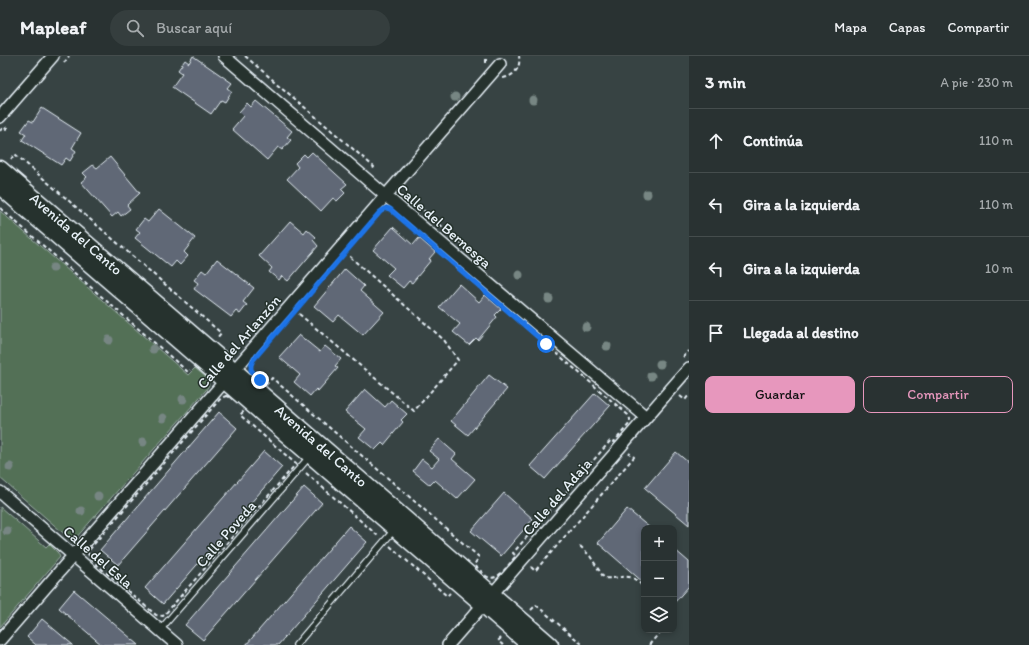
<!DOCTYPE html>
<html lang="es">
<head>
<meta charset="utf-8">
<style>
	:root { --surface:#293232; --page:#353e3e; --text:#f1f3f6; --muted:#a5aaac; --line:#454d4d; --accent:#e797bd }
	body { margin:0; font-family:Itim,sans-serif; background:var(--page); color:var(--text) }
	.controls { position:absolute; right:12px; bottom:12px; display:grid; overflow:hidden; border-radius:8px; box-shadow:0 2px 6px #0003 }
	.controls button { width:36px; height:36px; display:grid; place-items:center; padding:0; border:0; border-bottom:1px solid var(--line); background:var(--surface); color:var(--text); font:20px sans-serif }
	.stop { position:absolute; width:12px; height:12px; margin:-9px; border:3px solid #1a73e8; border-radius:50%; background:#fff }
	.stop.end { background:#1a73e8; border-color:#fff; box-shadow:0 1px 4px #0008 }
	.list { margin:0; padding:0; list-style:none }
	h2 { display:flex; justify-content:space-between; align-items:center; height:52px; margin:0; padding:0 16px; font-size:17px }
	h2 small { font-size:13px; font-weight:400; color:var(--muted) }
	.list li { display:grid; grid-template-columns:26px 1fr auto; gap:12px; align-items:center; box-sizing:border-box; height:64px; padding:0 16px; border-top:1px solid var(--line) }
	.list b { display:block; font-size:15px; white-space:nowrap }
	.list em { font-size:13px; font-style:normal; color:var(--muted) }
	.actions { display:flex; gap:8px; padding:12px 16px }
	.actions a { flex:1; padding:9px 0; border:1px solid var(--accent); border-radius:8px; text-align:center; font-size:14px; color:var(--accent) }
	.actions .main { background:var(--accent); color:#111 }
	.icon { flex:none; width:22px; height:22px; fill:none; stroke:currentColor; stroke-width:2; stroke-linecap:round; stroke-linejoin:round }
	.map { position:relative; flex:none; width:689px; height:589px; overflow:hidden }
	header { display:flex; align-items:center; gap:24px; box-sizing:border-box; height:56px; padding:0 20px; background:var(--surface); border-bottom:1px solid var(--line) }
	header strong { font-size:19px }
	nav { display:flex; gap:22px; margin-inline-start:auto; font-size:14px }
	.search { width:280px; height:36px; background:var(--page); display:flex; align-items:center; gap:10px; box-sizing:border-box; padding:0 14px; border-radius:22px; color:var(--muted); font-size:15px }
	main { display:flex }
	aside { flex:1; background:var(--surface) }
	.map>svg:first-child { display:block }
</style>
</head>
<body>
<header>
<strong>Mapleaf</strong>
<div class="search"><svg class="icon" aria-label="search" viewBox="0 0 24 24"><circle cx="10" cy="10" r="6"/><path d="M15 15l6 6"/></svg>Buscar aquí</div>
<nav><a>Mapa</a><a>Capas</a><a>Compartir</a></nav>
</header>
<main>
<div class="map">
<svg width="689" height="589" viewBox="0 0 689 589">
	<rect width="100%" height="100%" fill="#374343"/>
	<filter id="ink" filterUnits="userSpaceOnUse"><feTurbulence type="fractalNoise" baseFrequency=".025" numOctaves="2"/><feDisplacementMap in="SourceGraphic" scale="8" xChannelSelector="R" yChannelSelector="G"/><feConvolveMatrix kernelMatrix="1 2 1 2 8 2 1 2 1" color-interpolation-filters="sRGB"/></filter>
	<g filter="url(#ink)">
		<path fill="#526f56" stroke="#9db0a7" d="M 0,155 L 188,319 L 195,312 L 207,322 L 209,329 L 206,334 L 75,483 L 69,482 L 0,422 Z
			M 0,451 L 46,491 L 49,488 L 58,497 L 60,501 L 0,571 Z"/>
		<path fill="#606876" stroke="#e8f1f8" d="M 193,0 L 232,27 L 228,32 L 232,35 L 225,46 L 221,44 L 211,58 L 172,31 L 182,17 L 178,14 L 185,4 L 189,7 Z
			M 256,45 L 292,75 L 287,81 L 291,84 L 282,94 L 278,91 L 267,104 L 232,73 L 243,60 L 239,56 L 247,47 L 251,51 Z
			M 42,52 L 81,77 L 72,92 L 76,95 L 70,105 L 66,102 L 61,109 L 22,84 L 26,78 L 21,75 L 29,64 L 33,66 Z
			M 312,96 L 347,128 L 341,133 L 345,137 L 337,145 L 333,142 L 321,155 L 287,123 L 298,111 L 295,107 L 304,98 L 307,101 Z
			M 110,101 L 140,137 L 127,149 L 130,153 L 121,160 L 118,156 L 112,161 L 81,126 L 87,121 L 83,117 L 93,109 L 97,112 Z
			M 159,153 L 195,182 L 184,196 L 188,200 L 180,209 L 176,205 L 171,211 L 135,182 L 140,176 L 136,173 L 144,163 L 148,166 Z
			M 290,165 L 304,177 L 307,173 L 316,181 L 313,184 L 318,190 L 288,225 L 282,220 L 279,224 L 269,216 L 272,212 L 259,200 Z
			M 393,171 L 413,189 L 419,182 L 435,196 L 429,203 L 431,204 L 412,227 L 409,225 L 403,232 L 387,219 L 394,212 L 373,194 Z
			M 217,203 L 254,232 L 243,246 L 247,249 L 240,258 L 236,255 L 231,261 L 194,233 L 198,227 L 194,224 L 202,214 L 206,217 Z
			M 345,213 L 364,230 L 360,235 L 384,256 L 363,279 L 339,259 L 333,266 L 314,250 Z
			M 459,228 L 479,246 L 485,239 L 501,253 L 495,259 L 497,261 L 478,284 L 476,282 L 469,289 L 453,276 L 460,268 L 439,251 Z
			M 299,279 L 320,296 L 325,290 L 341,303 L 335,310 L 338,312 L 318,335 L 316,333 L 310,340 L 294,326 L 300,319 L 279,301 Z
			M 489,319 L 507,333 L 468,379 L 451,365 Z
			M 365,333 L 385,351 L 391,344 L 407,358 L 401,364 L 403,366 L 384,389 L 382,387 L 375,394 L 359,381 L 366,373 L 345,356 Z
			M 595,337 L 610,350 L 545,423 L 530,410 Z
			M 219,356 L 237,372 L 118,509 L 100,494 Z
			M 439,383 L 456,398 L 452,403 L 475,423 L 457,443 L 435,424 L 430,429 L 413,415 L 422,403 L 432,411 L 439,403 L 429,395 Z
			M 264,395 L 282,411 L 163,548 L 145,532 Z
			M 676,396 L 689,407 L 689,469 L 645,432 Z
			M 304,431 L 322,447 L 203,584 L 185,569 Z
			M 504,437 L 533,463 L 501,500 L 471,475 Z
			M 627,453 L 650,472 L 644,472 L 644,527 L 598,487 Z
			M 349,470 L 367,486 L 278,589 L 246,589 Z
			M 674,493 L 689,506 L 689,530 L 674,547 Z
			M 74,534 L 139,589 L 102,589 L 59,552 Z
			M 42,563 L 73,589 L 36,589 L 27,581 Z"/>
		<g fill="none" stroke-linecap="round" stroke-linejoin="round">
			<defs>
				<path id="service" d="M 160,574 L 310,400
					M 296,589 L 394,474"/>
				<path id="minor" d="M 224,0 L 401,153 L 646,361
					M 0,61 L 53,0
					M 0,436 L 177,589
					M 0,584 L 500,8
					M 448,589 L 689,312"/>
				<path id="secondary" d="M 0,113 L 253,331 L 550,589
					M 0,130 L 530,589"/>
			</defs>
			<use href="#service" stroke="#e8f1f8" stroke-width="8"/>
			<use href="#minor" stroke="#e8f1f8" stroke-width="14"/>
			<use href="#secondary" stroke="#e8f1f8" stroke-width="19"/>
			<path stroke="#e8f1f8" stroke-width="2" stroke-dasharray="4 3" stroke-linecap="butt" d="M 245,0 L 374,111 L 372,114
				M 64,7 L 69,0
				M 486,7 L 486,0
				M 503,22 C 515,20 521,11 519,0
				M 0,75 L 3,71 L 6,73 L 8,70
				M 11,103 L 15,98 L 221,277 L 217,282
				M 413,149 L 415,147 L 488,210
				M 0,152 L 188,316 L 190,314
				M 386,153 L 390,153 L 628,359 L 630,363 L 630,367 L 614,386 L 611,384 L 513,497 L 516,500 C 509,507 498,528 486,520 C 482,516 478,512 474,509 L 479,501 L 272,322 L 266,329 L 251,314 L 251,309 L 253,303 L 380,156 Z
				M 299,258 L 414,355 L 458,304 L 444,284 L 348,199
				M 683,301 L 689,295
				M 226,340 L 234,342 L 246,353 L 240,359 L 296,408 L 165,558 L 163,560 L 156,559 L 90,503 L 88,497 L 90,493 L 94,488 L 214,350 L 221,342 Z
				M 680,340 L 685,344 L 689,339
				M 306,417 L 378,480
				M 390,490 L 447,540 L 450,537
				M 580,490 L 590,500 L 604,522 C 622,524 629,513 644,532
				M 531,511 L 535,515 L 634,401 L 629,397
				M 531,554 L 536,549 L 583,589
				M 501,582 L 498,585 L 503,589
				M 649,589 L 662,574"/>
			<use href="#service" stroke="#26332d" stroke-width="5.5"/>
			<use href="#minor" stroke="#26332d" stroke-width="11"/>
			<use href="#secondary" stroke="#26332d" stroke-width="16"/>
		</g>
		<g fill="#778683">
			<circle cx="455" cy="41" r="4.5"/>
			<circle cx="533" cy="44" r="4.5"/>
			<circle cx="647" cy="138" r="4.5"/>
			<circle cx="53" cy="212" r="4.5"/>
			<circle cx="519" cy="219" r="4.5"/>
			<circle cx="549" cy="243" r="4.5"/>
			<circle cx="586" cy="271" r="4.5"/>
			<circle cx="109" cy="284" r="4.5"/>
			<circle cx="607" cy="290" r="4.5"/>
			<circle cx="153" cy="293" r="4.5"/>
			<circle cx="660" cy="308" r="4.5"/>
			<circle cx="651" cy="320" r="4.5"/>
			<circle cx="183" cy="343" r="4.5"/>
			<circle cx="163" cy="362" r="4.5"/>
			<circle cx="143" cy="386" r="4.5"/>
			<circle cx="10" cy="411" r="4.5"/>
			<circle cx="98" cy="440" r="4.5"/>
			<circle cx="81" cy="455" r="4.5"/>
			<circle cx="7" cy="475" r="4.5"/>
		</g>
	</g>
	<g fill="none" stroke-linecap="round" stroke-linejoin="round" filter="url(#ink)">
		<path stroke="#1a73e8" stroke-width="5" d="M 260,324 L 251,314 L 251,309 L 253,304 L 380,156 L 386,152 L 390,153 L 546,288"/>
	</g>
	<g text-anchor="middle" stroke-width="3" stroke-linejoin="round" paint-order="stroke">
		<g font-size="15" fill="#e8f1f8" stroke="#26332d">
			<text transform="translate(444 170) rotate(41)" y="5">Calle del Bernesga</text>
			<text transform="translate(76 178) rotate(41)" y="5">Avenida del Canto</text>
			<text transform="translate(239 286) rotate(-49)" y="5">Calle del Arlanzón</text>
			<text transform="translate(321 390) rotate(41)" y="5">Avenida del Canto</text>
			<text transform="translate(557 441) rotate(-49)" y="5">Calle del Adaja</text>
			<text transform="translate(226 478) rotate(-49)" y="5">Calle Poveda</text>
			<text transform="translate(98 501) rotate(41)" y="5">Calle del Esla</text>
		</g>
	</g>
</svg>
<div class="controls">
<button>+</button>
<button>−</button>
<button><svg class="icon" aria-label="layers" viewBox="0 0 24 24"><path d="M12 4l9 5-9 5-9-5zM3 14l9 5 9-5"/></svg></button>
</div>
<div class="stop" style="left:546px;top:288px"></div>
<div class="stop end" style="left:260px;top:324px"></div>
</div>
<aside>
<h2>3 min<small>A pie · 230 m</small></h2>
<ul class="list">
<li><svg class="icon" aria-label="ahead" viewBox="0 0 24 24"><path d="M12 20V5M6 11l6-6 6 6"/></svg><div><b>Continúa</b></div><em>110 m</em></li>
<li><svg class="icon" aria-label="left" viewBox="0 0 24 24"><path d="M17 20v-9H6M10 6l-5 5 5 5"/></svg><div><b>Gira a la izquierda</b></div><em>110 m</em></li>
<li><svg class="icon" aria-label="left" viewBox="0 0 24 24"><path d="M17 20v-9H6M10 6l-5 5 5 5"/></svg><div><b>Gira a la izquierda</b></div><em>10 m</em></li>
<li><svg class="icon" aria-label="arrive" viewBox="0 0 24 24"><path d="M6 21V4h12l-3 4 3 4H6"/></svg><div><b>Llegada al destino</b></div></li>
</ul>
<div class="actions"><a class="main">Guardar</a><a>Compartir</a></div>
</aside>
</main>
</body>
</html>
